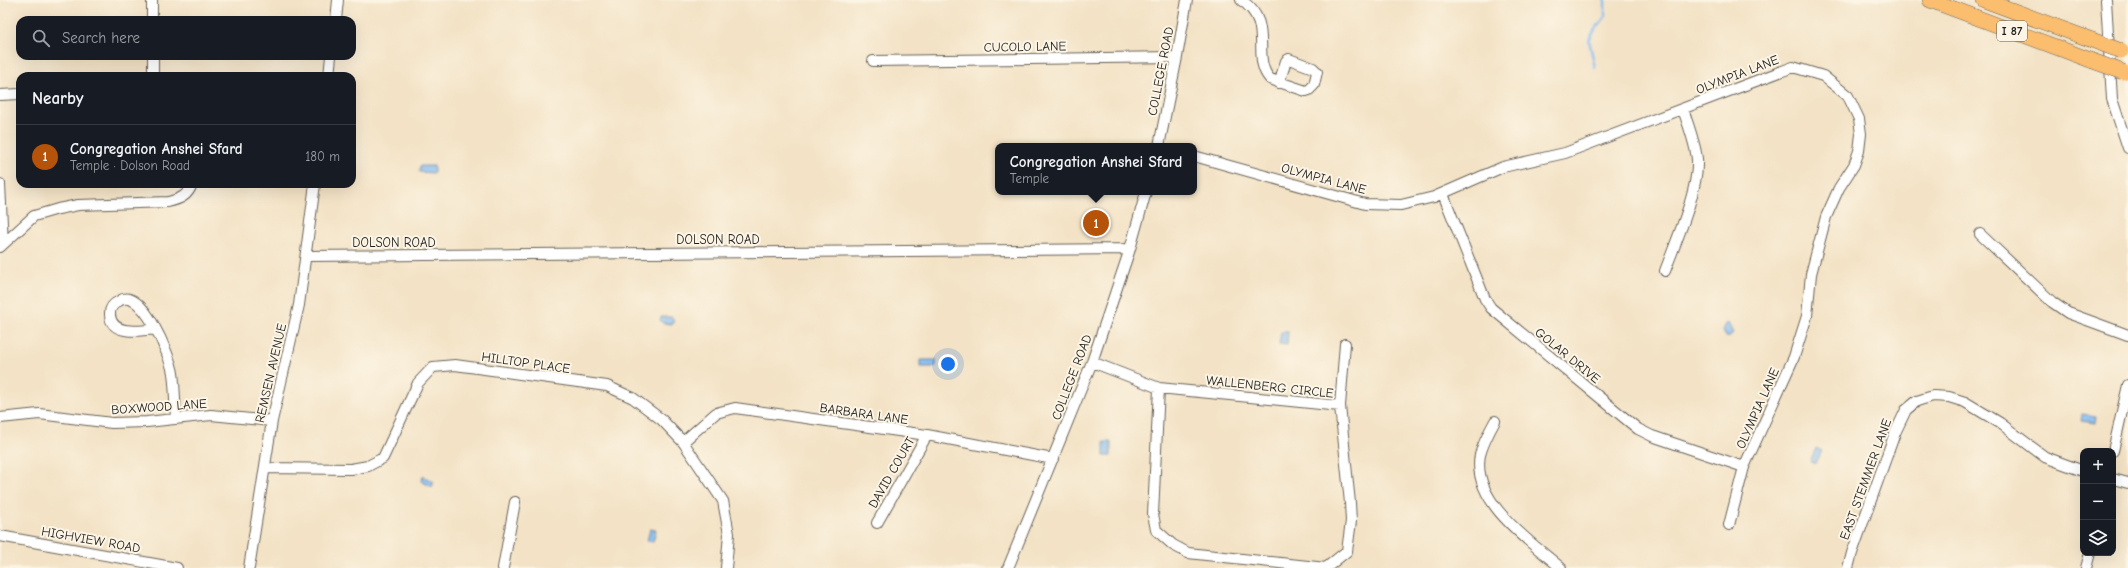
<!DOCTYPE html>
<html lang="en">
<head>
<meta charset="utf-8">
<style>
	:root { --surface:#171b24; --page:#242831; --text:#f1f3f6; --muted:#9ea1a6; --line:#363941; --accent:#b45309 }
	body { margin:0; font-family:"Comic Neue",sans-serif; background:var(--page); color:var(--text) }
	.controls { position:absolute; right:12px; bottom:12px; display:grid; overflow:hidden; border-radius:8px; box-shadow:0 4px 16px #0002 }
	.controls button { width:36px; height:36px; display:grid; place-items:center; padding:0; border:0; border-bottom:1px solid var(--line); background:var(--surface); color:var(--text); font:20px sans-serif }
	.you { position:absolute; left:948px; top:364px; width:14px; height:14px; margin:-10px; border:3px solid #fff; border-radius:50%; background:#1a73e8; box-shadow:0 0 0 6px #1a73e833 }
	.badge { display:grid; place-items:center; width:26px; height:26px; border-radius:50%; background:var(--accent); color:#fff; font-size:13px; font-weight:700 }
	.pin { position:absolute; translate:-50% -50%; border:2px solid #fff; box-shadow:0 1px 4px #0006 }
	.popup { position:absolute; left:995px; top:143px; width:202px; height:52px; box-sizing:border-box; display:grid; place-content:center; border-radius:8px; background:var(--surface); filter:drop-shadow(0 1px 3px #0005); font-size:13px; white-space:nowrap; color:var(--muted) }
	.popup b { font-size:15px; color:var(--text) }
	.popup::after { content:''; position:absolute; left:50%; top:100%; margin-left:-8px; border:8px solid transparent; border-top-color:var(--surface) }
	.list { margin:0; padding:0; list-style:none }
	h2 { display:flex; justify-content:space-between; align-items:center; height:52px; margin:0; padding:0 16px; font-size:17px }
	h2 small { font-size:13px; font-weight:400; color:var(--muted) }
	.list li { display:grid; grid-template-columns:26px 1fr auto; gap:12px; align-items:center; box-sizing:border-box; height:64px; padding:0 16px; border-top:1px solid var(--line) }
	.list b { display:block; font-size:15px; white-space:nowrap }
	.list p { margin:0; font-size:13px; white-space:nowrap; color:var(--muted) }
	.list em { font-size:13px; font-style:normal; color:var(--muted) }
	.icon { flex:none; width:22px; height:22px; fill:none; stroke:currentColor; stroke-width:2; stroke-linecap:round; stroke-linejoin:round }
	.map { position:relative; flex:none; width:2128px; height:568px; overflow:hidden }
	.search { position:absolute; background:var(--surface); box-shadow:0 4px 16px #0002; left:16px; top:16px; width:340px; height:44px; display:flex; align-items:center; gap:10px; box-sizing:border-box; padding:0 14px; border-radius:12px; color:var(--muted); font-size:15px }
	.panel { position:absolute; background:var(--surface); box-shadow:0 4px 16px #0002; left:16px; top:72px; width:340px; height:116px; border-radius:12px }
	.map>svg:first-child { display:block }
</style>
</head>
<body>
<div class="map">
<svg width="2128" height="568" viewBox="0 0 2128 568">
	<rect width="100%" height="100%" fill="#fcf5e5"/>
	<filter id="ink" filterUnits="userSpaceOnUse"><feTurbulence type="fractalNoise" baseFrequency=".025" numOctaves="2"/><feDisplacementMap in="SourceGraphic" scale="8" xChannelSelector="R" yChannelSelector="G"/><feConvolveMatrix kernelMatrix="1 2 1 2 8 2 1 2 1" color-interpolation-filters="sRGB"/></filter>
	<filter id="wash" filterUnits="userSpaceOnUse"><feTurbulence type="fractalNoise" baseFrequency=".012" numOctaves="4" result="noise"/><feDisplacementMap in="SourceGraphic" scale="16" xChannelSelector="R" yChannelSelector="G"/><feGaussianBlur stdDeviation="0.9" result="paint"/><feColorMatrix in="noise" values="0 0 0 0 0 0 0 0 0 0 0 0 0 0 0 0 0 1.4 0 .05"/><feComposite in="paint" operator="in"/></filter>
	<g filter="url(#wash)">
		<rect width="100%" height="100%" fill="#f3e2c5"/>
		<path fill="#81baf1" stroke="#4e6b86" d="M 420,166 L 434,166 L 434,173 L 419,172 Z
			M 661,317 L 672,317 L 674,321 L 672,324 L 663,323 L 660,321 Z
			M 1728,323 L 1733,333 L 1730,337 L 1726,337 L 1723,330 L 1726,324 Z
			M 1281,332 L 1288,332 L 1287,345 L 1279,344 Z
			M 920,360 L 936,360 L 936,367 L 920,367 Z
			M 2082,414 L 2096,416 L 2095,423 L 2081,421 Z
			M 1104,442 L 1111,442 L 1111,456 L 1104,456 Z
			M 1816,448 L 1822,451 L 1816,463 L 1810,461 Z
			M 423,476 L 434,482 L 432,487 L 421,481 Z
			M 650,529 L 656,530 L 653,542 L 647,541 Z"/>
		<g fill="none" stroke-linecap="round" stroke-linejoin="round">
			<path stroke="#81baf1" stroke-width="2.5" d="M 1595,68 L 1589,40 L 1594,31 L 1605,17 L 1605,0"/>
		</g>
	</g>
	<g filter="url(#ink)">
		<g fill="none" stroke-linecap="round" stroke-linejoin="round">
			<defs>
				<path id="minor" d="M 152,0 L 152,20
					M 1241,0 C 1276,23 1250,57 1270,79 L 1306,91 L 1309,90 L 1314,85 L 1317,72 L 1313,68 L 1289,59 L 1286,61 L 1279,83
					M 2106,0 L 2112,99 L 2128,148
					M 336,20 L 338,0
					M 153,56 L 153,76
					M 873,61 L 1177,57
					M 329,76 L 331,56
					M 0,95 L 20,94
					M 1159,146 L 1177,57 L 1187,0
					M 1194,156 L 1365,204 L 1401,205 L 1434,197 L 1503,167 L 1565,153 L 1793,67 L 1823,76 L 1848,96 L 1859,119 L 1861,134 L 1859,151 L 1854,165 L 1839,188 L 1826,217 L 1811,274 L 1807,316 L 1794,357 L 1744,467 L 1729,525
					M 0,184 L 3,244
					M 1443,194 L 1485,299 L 1491,308 L 1638,429 L 1652,436 L 1744,467
					M 1980,234 L 2052,302 L 2068,313 L 2128,335
					M 0,247 L 34,216 L 58,209 L 78,205 L 168,202 C 180,199 188,196 192,184
					M 306,256 L 1130,249
					M 1665,271 C 1676,241 1699,190 1697,159 C 1695,142 1688,125 1683,109
					M 155,329 C 141,331 109,336 110,313 C 110,307 115,303 119,301 C 142,285 170,356 173,373 C 175,388 175,404 176,419
					M 1092,362 L 1159,388 L 1340,406
					M 1159,388 L 1153,514 L 1156,530 L 1173,545 L 1188,553 L 1326,568 L 1347,551 L 1351,521 L 1350,503 L 1340,406 L 1345,344
					M 0,418 L 39,414 L 112,423 L 147,422 L 211,415 L 272,421
					M 1495,421 C 1489,432 1483,443 1480,455 C 1471,502 1530,541 1561,568
					M 683,442 L 716,413 L 735,408 L 927,435 L 1053,459
					M 2113,451 L 2128,385
					M 266,468 L 351,469 L 368,466 L 383,458 L 418,383 L 433,367 L 455,365 L 607,386 L 633,398 L 662,420 L 683,442 L 723,501 L 729,534 L 726,568
					M 2113,479 L 2128,483
					M 877,523 L 927,435
					M 0,536 L 177,568
					M 249,568 L 272,421 L 299,305 L 315,184
					M 503,568 L 515,502
					M 1008,568 L 1092,362 L 1130,249 L 1146,192
					M 1848,568 L 1852,553 L 1895,433 L 1906,410 L 1917,401 L 1933,396 L 1949,397 L 1965,402 L 2000,423 L 2045,457 L 2083,471
					M 2086,568 L 2090,553"/>
				<path id="highway" d="M 1930,0 L 2093,61
					M 1984,0 L 2092,40"/>
			</defs>
			<use href="#minor" stroke="#676157" stroke-width="12"/>
			<use href="#highway" stroke="#676157" stroke-width="16"/>
			<use href="#minor" stroke="#fff" stroke-width="10"/>
			<use href="#highway" stroke="#fbbd6e" stroke-width="15"/>
			<defs>
				<path id="highway-bridge" d="M 2092,40 L 2121,51
					M 2093,61 L 2123,72"/>
			</defs>
			<use href="#highway-bridge" stroke="#676157" stroke-width="16" stroke-linecap="butt"/>
			<use href="#highway-bridge" stroke="#fbbd6e" stroke-width="15"/>
		</g>
	</g>
	<g text-anchor="middle" stroke-width="4" stroke-linejoin="round" paint-order="stroke">
		<rect fill="#fcf5e5" stroke="#5f5d58" stroke-width="1" x="1997" y="21" width="30" height="20" rx="3"/>
		<g font-size="12" font-weight="bold" fill="#1c1c1c">
			<text x="2012" y="35">I 87</text>
		</g>
		<g font-size="13" fill="#1c1c1c" stroke="#fcf5e5">
			<text transform="translate(1025 46) rotate(-1)" y="5">CUCOLO LANE</text>
			<text transform="translate(1160 71) rotate(-79)" y="5">COLLEGE ROAD</text>
			<text transform="translate(1737 74) rotate(-21)" y="5">OLYMPIA LANE</text>
			<text transform="translate(1324 178) rotate(15)" y="5">OLYMPIA LANE</text>
			<text x="718" y="244">DOLSON ROAD</text>
			<text x="394" y="247">DOLSON ROAD</text>
			<text transform="translate(1568 355) rotate(39)" y="5">GOLAR DRIVE</text>
			<text transform="translate(526 362) rotate(8)" y="5">HILLTOP PLACE</text>
			<text transform="translate(270 373) rotate(-77)" y="5">REMSEN AVENUE</text>
			<text transform="translate(1071 377) rotate(-69)" y="5">COLLEGE ROAD</text>
			<text transform="translate(1270 386) rotate(6)" y="5">WALLENBERG CIRCLE</text>
			<text transform="translate(159 406) rotate(-4)" y="5">BOXWOOD LANE</text>
			<text transform="translate(1757 408) rotate(-66)" y="5">OLYMPIA LANE</text>
			<text transform="translate(864 413) rotate(8)" y="5">BARBARA LANE</text>
			<text transform="translate(891 472) rotate(-60)" y="5">DAVID COURT</text>
			<text transform="translate(1865 479) rotate(-70)" y="5">EAST STEMMER LANE</text>
			<text transform="translate(91 539) rotate(10)" y="5">HIGHVIEW ROAD</text>
		</g>
	</g>
</svg>
<div class="controls">
<button>+</button>
<button>−</button>
<button><svg class="icon" aria-label="layers" viewBox="0 0 24 24"><path d="M12 4l9 5-9 5-9-5zM3 14l9 5 9-5"/></svg></button>
</div>
<div class="you"></div>
<div class="pin badge" style="left:1096px;top:223px">1</div>
<div class="popup"><b>Congregation Anshei Sfard</b>Temple</div>
<div class="search"><svg class="icon" aria-label="search" viewBox="0 0 24 24"><circle cx="10" cy="10" r="6"/><path d="M15 15l6 6"/></svg>Search here</div>
<section class="panel">
<h2>Nearby<small></small></h2>
<ul class="list">
<li><span class="badge">1</span><div><b>Congregation Anshei Sfard</b><p>Temple · Dolson Road</p></div><em>180 m</em></li>
</ul>
</section>
</div>
</body>
</html>
